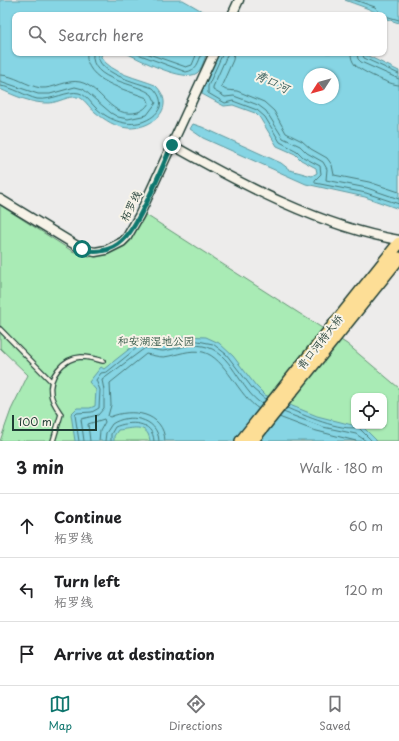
<!DOCTYPE html>
<html lang="en">
<head>
<meta charset="utf-8">
<style>
	:root { --surface:#fff; --page:#f2f2f2; --text:#202124; --muted:#757577; --line:#e0e0e0; --accent:#0f766e }
	body { margin:0; font-family:"Playpen Sans","LXGW WenKai TC",sans-serif; background:var(--page); color:var(--text) }
	.controls { position:absolute; right:12px; bottom:12px; display:grid; overflow:hidden; border-radius:8px; box-shadow:0 1px 3px #0004 }
	.controls button { width:36px; height:36px; display:grid; place-items:center; padding:0; border:0; border-bottom:1px solid var(--line); background:var(--surface); color:var(--text); font:20px sans-serif }
	.compass { position:absolute; left:303px; top:68px; width:36px; height:36px; border-radius:50%; background:var(--surface); box-shadow:0 1px 3px #0004; rotate:234deg }
	.scale { position:absolute; left:12px; bottom:10px; width:85px; box-sizing:border-box; padding-left:4px; border:2px solid #1f3d34; border-top:0; font-size:11px; line-height:14px; white-space:nowrap; color:#1f3d34; -webkit-text-stroke:3px #f7f3e8; paint-order:stroke }
	.stop { position:absolute; width:12px; height:12px; margin:-9px; border:3px solid #0f766e; border-radius:50%; background:#fff }
	.stop.end { background:#0f766e; border-color:#fff; box-shadow:0 1px 4px #0008 }
	.list { margin:0; padding:0; list-style:none }
	h2 { display:flex; justify-content:space-between; align-items:center; height:52px; margin:0; padding:0 16px; font-size:17px }
	h2 small { font-size:13px; font-weight:400; color:var(--muted) }
	.list li { display:grid; grid-template-columns:26px 1fr auto; gap:12px; align-items:center; box-sizing:border-box; height:64px; padding:0 16px; border-top:1px solid var(--line) }
	.list b { display:block; font-size:15px; white-space:nowrap }
	.list p { margin:0; font-size:13px; white-space:nowrap; color:var(--muted) }
	.list em { font-size:13px; font-style:normal; color:var(--muted) }
	.icon { flex:none; width:22px; height:22px; fill:none; stroke:currentColor; stroke-width:2; stroke-linecap:round; stroke-linejoin:round }
	.map { position:relative; flex:none; width:399px; height:441px; overflow:hidden }
	.search { position:absolute; background:var(--surface); box-shadow:0 1px 3px #0004; left:12px; right:12px; top:12px; height:44px; display:flex; align-items:center; gap:10px; box-sizing:border-box; padding:0 14px; border-radius:8px; color:var(--muted); font-size:15px }
	.sheet { height:244px; background:var(--surface) }
	nav { display:flex; justify-content:space-around; align-items:center; box-sizing:border-box; height:56px; border-top:1px solid var(--line); background:var(--surface); font-size:11px; color:var(--muted) }
	nav a { display:grid; justify-items:center; gap:2px }
	nav .on { color:var(--accent) }
	.map>svg:first-child { display:block }
</style>
</head>
<body>
<div class="map">
<svg width="399" height="441" viewBox="0 0 399 441">
	<rect width="100%" height="100%" fill="#edeceb"/>
	<filter id="ink" filterUnits="userSpaceOnUse"><feTurbulence type="fractalNoise" baseFrequency=".025" numOctaves="2"/><feDisplacementMap in="SourceGraphic" scale="8" xChannelSelector="R" yChannelSelector="G"/><feConvolveMatrix kernelMatrix="1 2 1 2 8 2 1 2 1" color-interpolation-filters="sRGB"/></filter>
	<g filter="url(#ink)">
		<path fill="#a9ebb5" stroke="#649474" fill-rule="evenodd" d="M 0,205 L 72,251 L 89,257 L 111,251 L 125,243 L 146,215 L 347,344 L 399,388 L 399,441 L 0,441 L 11,410 L 28,375 L 0,348 ZM 354,396 L 384,396 L 384,426 L 354,426 Z"/>
		<path fill="#86d5e4" stroke="#5d989e" fill-rule="evenodd" d="M 0,0 L 183,0 L 209,15 L 15,15 L 15,53 L 102,53 L 101,57 C 112,74 138,78 155,85 C 178,107 153,129 128,128 C 115,127 105,120 95,112 C 89,108 84,97 77,97 C 68,96 59,102 50,103 C 33,104 15,96 0,89 Z
			M 345,0 L 399,0 L 399,23 L 384,18 L 384,15 L 379,15 C 373,9 354,4 345,0 Z
			M 126,53 L 207,53 C 204,59 202,69 197,73 C 184,83 139,59 126,53 Z
			M 219,53 L 362,53 L 399,71 L 399,209 L 365,197 L 306,184 L 203,138 L 190,129 L 193,124 L 202,127 L 281,163 L 290,170 L 312,176 L 317,173 L 316,168 L 301,160 L 295,154 L 277,146 L 260,118 L 255,113 L 233,105 L 224,106 L 202,94 L 204,85 ZM 309,74 L 333,74 L 333,98 L 309,98 Z
			M 185,336 L 206,337 L 219,343 L 233,356 L 256,386 L 265,395 L 317,416 L 364,428 L 377,441 L 150,441 C 148,422 130,429 118,430 L 114,436 L 114,441 L 75,441 L 71,414 L 77,408 L 90,408 L 95,406 L 96,390 L 89,382 L 101,367 L 104,369 L 142,339 L 162,342 Z"/>
		<g fill="none" stroke-linecap="round" stroke-linejoin="round">
			<path stroke="#487a7a" stroke-width="1" d="M 355,0 L 375,7 L 382,15 L 399,20
				M 135,53 L 186,72 C 197,70 198,63 202,53
				M 146,53 L 186,67 L 192,65 L 197,53
				M 223,53 L 208,86 L 208,93 L 225,103 L 233,101 L 257,110 L 265,117 L 280,142 L 297,151 L 303,157 L 320,166 L 321,174 L 315,180 L 315,183 L 366,193 L 399,204
				M 228,53 L 213,87 L 213,90 L 225,97 L 234,96 L 258,105 L 266,111 L 283,138 L 300,146 L 307,153 L 323,162 L 327,169 L 326,180 L 367,188 L 399,199
				M 234,53 L 233,60 L 221,87 L 226,90 L 237,91 L 264,102 L 274,111 L 286,133 L 302,141 L 311,149 L 327,158 L 332,165 L 334,175 L 369,182 L 399,192
				M 351,53 C 351,58 352,61 355,65 C 361,71 390,85 399,85
				M 357,53 L 358,59 L 361,62 L 399,79
				M 362,53 L 364,58 L 399,74
				M 0,75 C 14,75 27,86 41,88 C 54,89 67,79 80,82 C 102,87 111,120 138,112 C 143,110 146,108 149,103 L 147,98 C 128,90 83,81 87,53
				M 0,81 L 38,94 L 50,94 L 75,87 L 83,89 L 111,113 L 118,117 L 128,119 L 147,115 L 156,103 L 152,95 C 138,82 89,82 93,53
				M 0,86 C 13,87 25,96 37,99 C 52,101 68,90 79,93 C 86,95 90,102 95,107 C 107,119 125,127 142,122 C 150,119 157,115 160,107 C 162,100 158,93 153,88 C 138,83 95,73 98,53
				M 287,408 C 303,415 342,432 358,427 L 372,441
				M 283,412 L 323,427 L 356,434 L 366,441
				M 279,417 L 313,430 L 356,441
				M 79,441 L 75,415 L 77,413 L 92,412 L 99,408 L 100,390 L 96,380 L 101,373 L 107,372 L 143,343 L 162,346 L 193,340 L 213,344 L 226,354 L 253,389 L 266,400
				M 84,441 L 81,419 L 98,415 L 104,408 L 104,390 L 102,380 L 145,348 C 151,348 157,351 163,351 C 178,349 188,343 203,346 C 232,351 239,390 262,404
				M 90,441 L 88,424 L 104,419 L 105,422 L 100,431 L 99,441
				M 105,441 L 106,433 L 112,424 C 128,413 158,417 159,441
				M 111,441 L 111,434 L 115,427 C 129,421 153,420 154,441
				M 165,441 C 164,412 131,408 110,417 L 108,416 L 111,405 L 110,383 L 146,354 C 152,355 158,357 164,357 C 178,355 189,349 203,352 C 226,358 238,396 259,409"/>
			<defs>
				<path id="service" d="M 0,329 L 51,381
					M 53,441 L 61,414 C 57,408 52,402 51,394 C 48,377 63,358 81,357 C 89,357 96,359 103,361"/>
				<path id="tertiary" d="M 232,15 L 239,0
					M 172,145 C 241,184 321,227 399,240
					M 0,199 L 82,249 L 95,252 L 106,250 L 122,242 L 127,237 L 139,216 L 214,53"/>
				<path id="trunk" d="M 241,441 L 399,243
					M 252,441 L 399,258"/>
			</defs>
			<use href="#service" stroke="#1f3d34" stroke-width="6"/>
			<use href="#tertiary" stroke="#1f3d34" stroke-width="11"/>
			<use href="#trunk" stroke="#1f3d34" stroke-width="14"/>
			<use href="#service" stroke="#f7f3e8" stroke-width="3.5"/>
			<use href="#tertiary" stroke="#f7f3e8" stroke-width="8"/>
			<use href="#trunk" stroke="#fdde96" stroke-width="11"/>
		</g>
	</g>
	<g fill="none" stroke-linecap="round" stroke-linejoin="round" filter="url(#ink)">
		<path stroke="#0f766e" stroke-width="5" d="M 82,249 C 94,254 112,251 122,241 C 139,227 162,167 172,145"/>
	</g>
	<g text-anchor="middle" stroke-width="4" stroke-linejoin="round" paint-order="stroke">
		<g font-size="11" fill="#1f3d34" stroke="#f7f3e8">
			<text transform="translate(131 206) rotate(-63)" y="4">柘罗线</text>
			<text transform="translate(320 342) rotate(-52)" y="4">青口河特大桥</text>
		</g>
		<g font-size="11" fill="#345747" stroke="#f7f3e8">
			<text x="156" y="345">和安湖湿地公园</text>
		</g>
		<g font-size="12" font-style="italic" fill="#345b57" stroke="#f7f3e8">
			<text transform="translate(272 82) rotate(25)" y="4">青口河</text>
		</g>
	</g>
</svg>
<div class="controls">
<button><svg class="icon" aria-label="locate" viewBox="0 0 24 24"><circle cx="12" cy="12" r="6"/><path d="M12 2v4M12 18v4M2 12h4M18 12h4"/></svg></button>
</div>
<svg class="compass" viewBox="-18 -18 36 36"><path d="M0-13l5 13h-10z" fill="#e53935"/><path d="M0 13l5-13h-10z" fill="#757577"/></svg>
<div class="scale">100 m</div>
<div class="stop" style="left:82px;top:249px"></div>
<div class="stop end" style="left:172px;top:145px"></div>
<div class="search"><svg class="icon" aria-label="search" viewBox="0 0 24 24"><circle cx="10" cy="10" r="6"/><path d="M15 15l6 6"/></svg>Search here</div>
</div>
<section class="sheet">
<h2>3 min<small>Walk · 180 m</small></h2>
<ul class="list">
<li><svg class="icon" aria-label="ahead" viewBox="0 0 24 24"><path d="M12 20V5M6 11l6-6 6 6"/></svg><div><b>Continue</b><p>柘罗线</p></div><em>60 m</em></li>
<li><svg class="icon" aria-label="left" viewBox="0 0 24 24"><path d="M17 20v-9H6M10 6l-5 5 5 5"/></svg><div><b>Turn left</b><p>柘罗线</p></div><em>120 m</em></li>
<li><svg class="icon" aria-label="arrive" viewBox="0 0 24 24"><path d="M6 21V4h12l-3 4 3 4H6"/></svg><div><b>Arrive at destination</b></div></li>
</ul>
</section>
<nav>
<a class="on"><svg class="icon" aria-label="map" viewBox="0 0 24 24"><path d="M3 6l6-2 6 2 6-2v14l-6 2-6-2-6 2zM9 4v14M15 6v14"/></svg>Map</a>
<a><svg class="icon" aria-label="directions" viewBox="0 0 24 24"><path d="M12 3l9 9-9 9-9-9zM9 14v-3h6M13 9l2 2-2 2"/></svg>Directions</a>
<a><svg class="icon" aria-label="saved" viewBox="0 0 24 24"><path d="M7 4h10v16l-5-4-5 4z"/></svg>Saved</a>
</nav>
</body>
</html>
